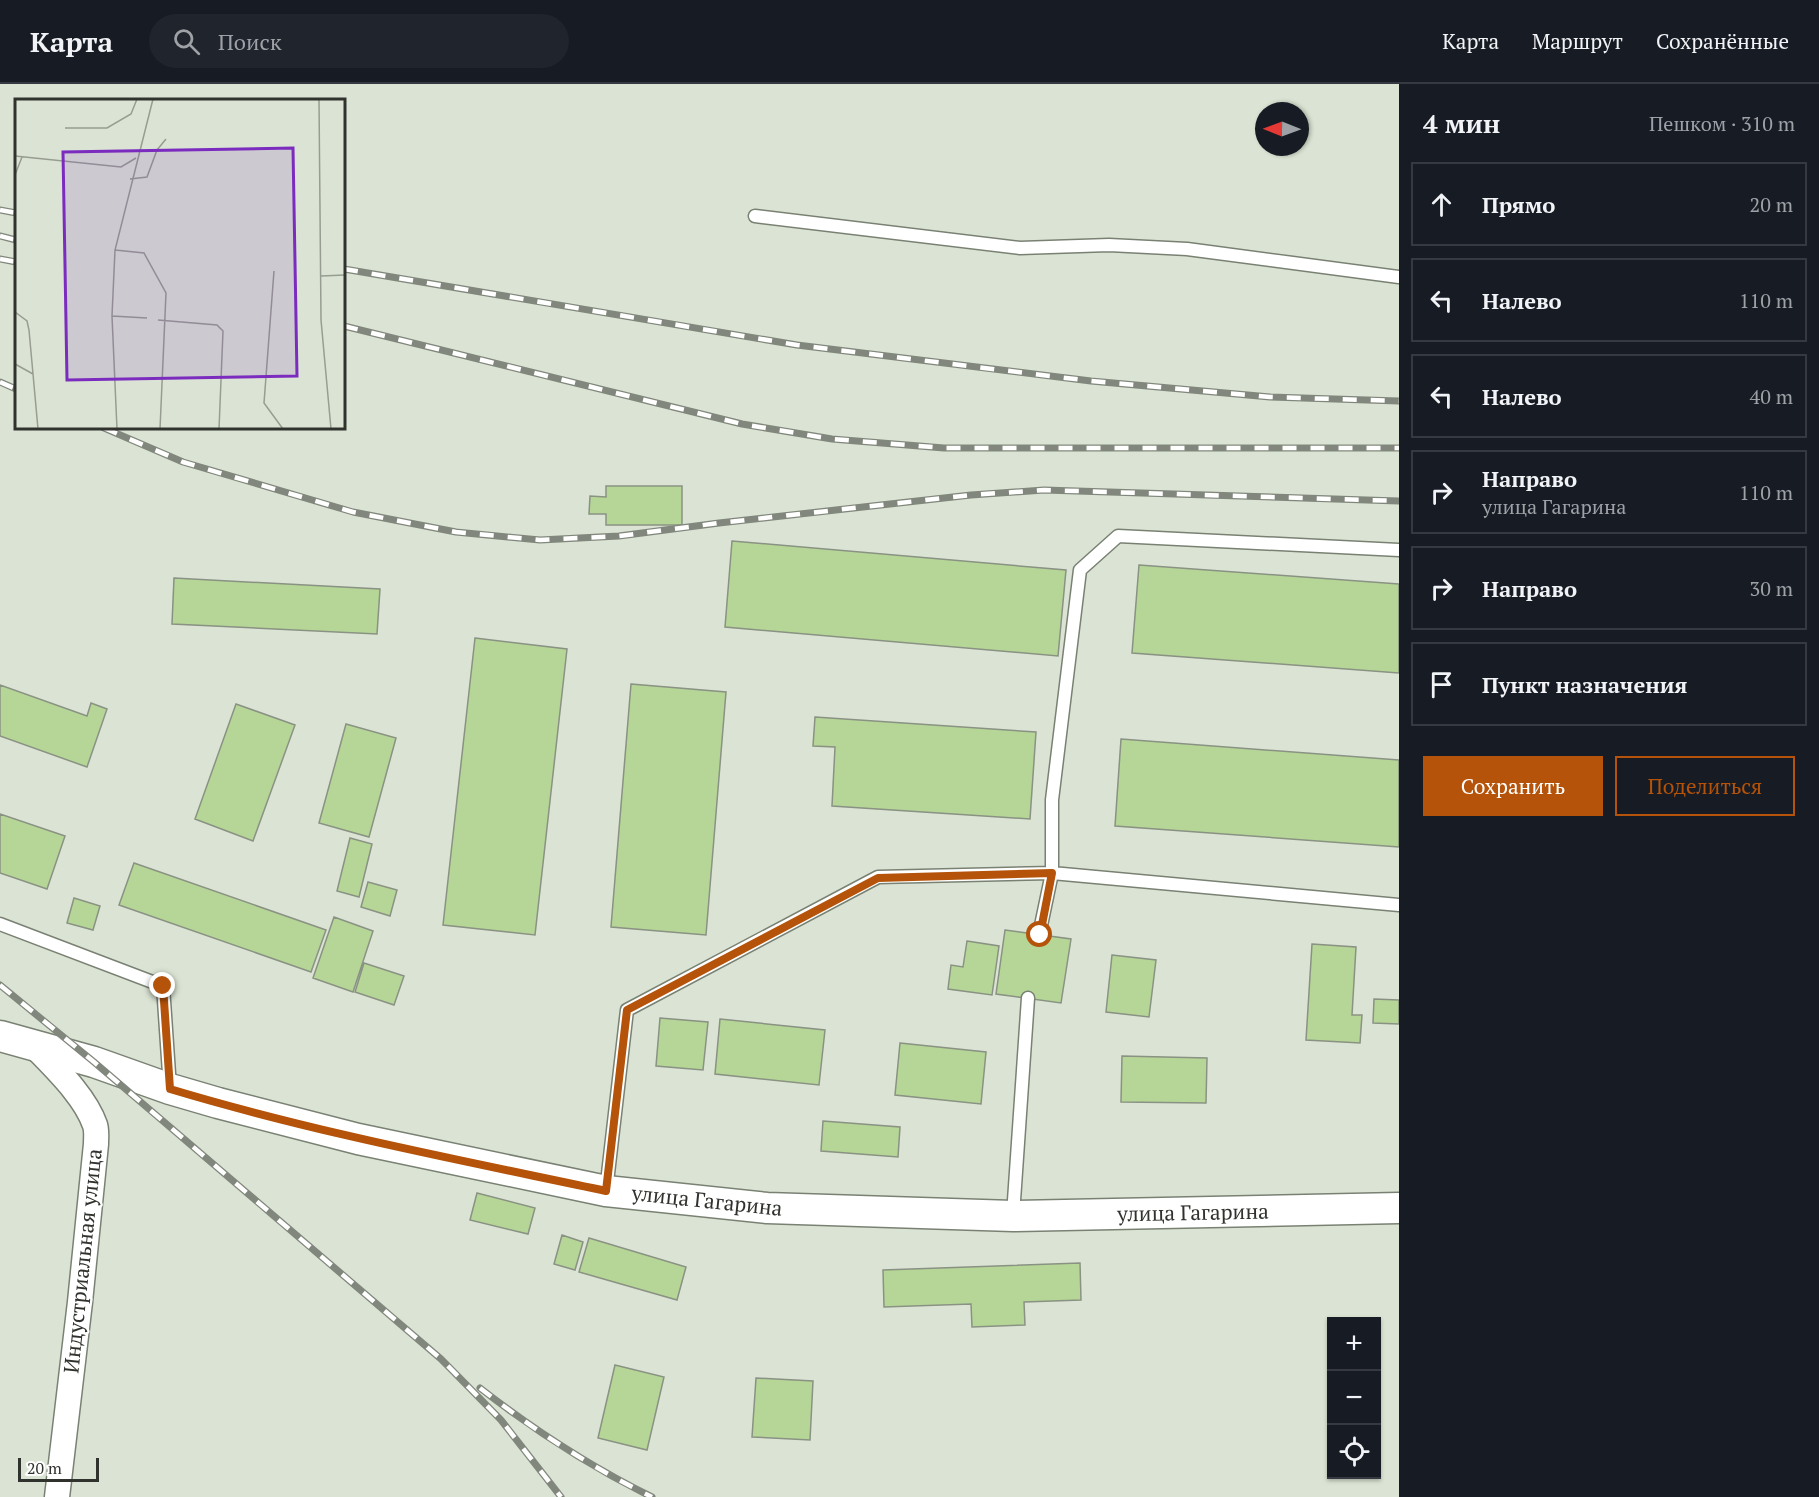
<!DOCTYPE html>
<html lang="ru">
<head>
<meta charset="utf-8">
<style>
	:root { --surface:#171b24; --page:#20242c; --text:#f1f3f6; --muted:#9ea1a6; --line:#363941; --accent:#b45309 }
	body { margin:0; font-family:"PT Serif",serif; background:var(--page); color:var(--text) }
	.controls { position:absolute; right:18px; bottom:18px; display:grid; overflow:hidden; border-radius:0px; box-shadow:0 2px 4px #0004 }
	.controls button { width:54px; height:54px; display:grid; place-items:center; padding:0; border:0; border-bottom:2px solid var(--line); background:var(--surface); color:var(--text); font:30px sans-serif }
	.compass { position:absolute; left:1255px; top:18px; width:54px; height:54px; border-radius:50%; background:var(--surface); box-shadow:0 2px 4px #0004; rotate:271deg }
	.scale { position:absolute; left:18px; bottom:15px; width:81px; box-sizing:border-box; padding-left:6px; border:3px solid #30332d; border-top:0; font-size:16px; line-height:21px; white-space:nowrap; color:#30332d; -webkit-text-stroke:4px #fff; paint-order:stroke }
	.stop { position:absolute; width:18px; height:18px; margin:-14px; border:4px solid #b45309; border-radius:50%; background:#fff }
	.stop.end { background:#b45309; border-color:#fff; box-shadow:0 2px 6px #0008 }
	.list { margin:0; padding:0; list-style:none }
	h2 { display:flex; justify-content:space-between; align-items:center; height:78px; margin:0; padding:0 24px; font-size:26px }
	h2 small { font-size:20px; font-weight:400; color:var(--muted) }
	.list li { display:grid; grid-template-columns:39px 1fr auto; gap:18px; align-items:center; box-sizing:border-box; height:84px; margin:0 12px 12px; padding:0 12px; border:2px solid var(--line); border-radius:0px }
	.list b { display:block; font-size:22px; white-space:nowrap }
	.list p { margin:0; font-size:20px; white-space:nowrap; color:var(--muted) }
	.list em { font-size:20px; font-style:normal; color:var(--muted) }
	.actions { display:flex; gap:12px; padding:18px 24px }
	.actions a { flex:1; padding:14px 0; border:2px solid var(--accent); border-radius:0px; text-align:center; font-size:21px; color:var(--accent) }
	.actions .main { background:var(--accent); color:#fff }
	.icon { flex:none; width:33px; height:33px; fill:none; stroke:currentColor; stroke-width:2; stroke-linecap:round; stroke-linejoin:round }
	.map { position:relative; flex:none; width:1399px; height:1413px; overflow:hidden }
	header { display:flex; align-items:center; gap:36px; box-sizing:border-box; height:84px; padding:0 30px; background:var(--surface); border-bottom:2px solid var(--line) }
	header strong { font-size:28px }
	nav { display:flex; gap:33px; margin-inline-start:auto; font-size:21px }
	.search { width:420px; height:54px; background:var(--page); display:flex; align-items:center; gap:15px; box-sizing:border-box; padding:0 21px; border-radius:33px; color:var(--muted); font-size:22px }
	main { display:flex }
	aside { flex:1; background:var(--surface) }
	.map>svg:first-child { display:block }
</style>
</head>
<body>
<header>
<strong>Карта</strong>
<div class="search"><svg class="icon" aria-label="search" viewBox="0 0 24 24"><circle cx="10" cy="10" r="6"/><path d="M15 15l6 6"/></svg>Поиск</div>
<nav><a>Карта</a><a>Маршрут</a><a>Сохранённые</a></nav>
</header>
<main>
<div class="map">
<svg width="1399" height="1413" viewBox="0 0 1399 1413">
	<rect width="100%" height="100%" fill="#dbe4d4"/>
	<path fill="#b5d697" stroke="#8a9283" stroke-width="1.5" d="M 606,402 L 682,402 L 682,441 L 606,441 L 606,430 L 589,430 L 590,412 L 606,413 Z
		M 732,457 L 1066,486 L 1058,572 L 725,543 Z
		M 1139,481 L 1399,500 L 1399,589 L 1132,569 Z
		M 174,494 L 380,505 L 377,550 L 172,540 Z
		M 475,554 L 567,565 L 535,851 L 443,841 Z
		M 631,600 L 726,608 L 706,851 L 611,843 Z
		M 0,601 L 87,632 L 91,619 L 107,625 L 87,683 L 0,652 Z
		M 236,620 L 295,641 L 253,757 L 195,735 Z
		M 815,633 L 1036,648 L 1030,735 L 832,722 L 835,663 L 813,662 Z
		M 346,640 L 396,654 L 369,753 L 319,739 Z
		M 1121,655 L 1399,676 L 1399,763 L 1115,742 Z
		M 0,730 L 65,752 L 47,805 L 0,789 Z
		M 350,754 L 372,760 L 359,813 L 337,807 Z
		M 134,779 L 326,846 L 311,888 L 119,821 Z
		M 368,798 L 397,806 L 390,832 L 361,823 Z
		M 74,814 L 100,822 L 93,846 L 67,839 Z
		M 334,833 L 373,847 L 353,908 L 313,894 Z
		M 1005,846 L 1071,855 L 1061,919 L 996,910 Z
		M 967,857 L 999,862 L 992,911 L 948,905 L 951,881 L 963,883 Z
		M 1312,860 L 1356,863 L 1352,931 L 1362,931 L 1360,959 L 1306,956 Z
		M 1112,871 L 1156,876 L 1149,933 L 1106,928 Z
		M 364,879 L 404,892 L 394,921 L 355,908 Z
		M 1374,915 L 1399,916 L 1399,940 L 1373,939 Z
		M 660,934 L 708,938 L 703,986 L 656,982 Z
		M 720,935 L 825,946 L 819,1001 L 715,990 Z
		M 900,959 L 986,968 L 981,1020 L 895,1011 Z
		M 1122,972 L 1207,974 L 1206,1019 L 1121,1018 Z
		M 823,1037 L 900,1043 L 898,1073 L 821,1067 Z
		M 477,1109 L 535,1124 L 528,1150 L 470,1136 Z
		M 562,1151 L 583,1158 L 575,1186 L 554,1180 Z
		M 589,1154 L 686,1183 L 677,1216 L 579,1188 Z
		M 1080,1179 L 1081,1216 L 1024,1218 L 1025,1241 L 972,1243 L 971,1220 L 884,1223 L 883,1186 Z
		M 615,1281 L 664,1293 L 647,1366 L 598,1354 Z
		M 756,1294 L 813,1297 L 810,1356 L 752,1353 Z"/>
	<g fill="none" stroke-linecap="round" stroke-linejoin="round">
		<defs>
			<path id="service" d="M 755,132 L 1020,164 L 1109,161 L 1187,165 L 1399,193
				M 0,840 L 163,902 L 170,1004
				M 1039,851 L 1052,789 L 1052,716 L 1080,486 L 1118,452 L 1399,466
				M 606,1107 L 627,926 L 878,793 L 1052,789 L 1399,821
				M 1013,1131 L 1028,914"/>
			<path id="minor" d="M 34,962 C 55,984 85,1012 95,1041 C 97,1047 96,1053 96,1060 L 80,1218 L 57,1413"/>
			<path id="tertiary" d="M 0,952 L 94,978 L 170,1005 L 218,1019 L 358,1055 L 606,1107 L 767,1124 L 1013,1132 L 1399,1124"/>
		</defs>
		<use href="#service" stroke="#798173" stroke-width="15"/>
		<use href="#minor" stroke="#798173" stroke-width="27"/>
		<use href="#tertiary" stroke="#798173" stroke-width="33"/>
		<use href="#service" stroke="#fff" stroke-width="12"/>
		<use href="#minor" stroke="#fff" stroke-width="24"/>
		<use href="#tertiary" stroke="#fff" stroke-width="30"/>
		<defs>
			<path id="rail" d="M 0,126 L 16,129
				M 0,152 L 16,156
				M 0,175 L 16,178
				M 344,185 L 797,261 L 1091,297 L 1270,313 L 1399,317
				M 344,242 L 742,340 L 832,355 L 944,364 L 1399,364
				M 0,298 L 16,305
				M 104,344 L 183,378 L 353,428 L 456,448 L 540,456 L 619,452 L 719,439 L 971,411 L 1044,406 L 1399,417
				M 0,901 L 94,978 L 441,1275 L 501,1336 L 561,1413
				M 480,1304 C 534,1346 591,1383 652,1413"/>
		</defs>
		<use href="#rail" stroke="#81877c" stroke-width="7"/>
		<use href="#rail" stroke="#fff" stroke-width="4.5" stroke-dasharray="14" stroke-linecap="butt"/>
	</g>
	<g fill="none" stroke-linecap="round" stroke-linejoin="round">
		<path stroke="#b45309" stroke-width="8" d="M 163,902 L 170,1005 C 313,1048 460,1076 606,1107 L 627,926 L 878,794 L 1052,789 L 1040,851"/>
	</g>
	<g text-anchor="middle" stroke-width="4.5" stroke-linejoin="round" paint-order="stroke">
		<g font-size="21" fill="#30332d" stroke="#fff">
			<text transform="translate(707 1117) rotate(6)" y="7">улица Гагарина</text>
			<text transform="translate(1193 1129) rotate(-1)" y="7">улица Гагарина</text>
			<text transform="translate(83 1177) rotate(-84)" y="7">Индустриальная улица</text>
		</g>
	</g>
	<g transform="translate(15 15)">
		<rect width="330" height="330" fill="#dbe4d4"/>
		<path fill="none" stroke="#979d91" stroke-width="1.5" d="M 304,0 L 306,221 L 316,330M 50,29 L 92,29 L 116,15 L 122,0M 0,57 L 106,68 L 121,59M 0,76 L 7,58M 115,80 L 132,78 L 142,51 L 151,40M 100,151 L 129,154 L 151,194 L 145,330M 259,172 L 249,304 L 268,330M 306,177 L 330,176M 0,213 L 12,222 L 14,231 L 23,330M 97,217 L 132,219M 143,221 L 202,226 L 208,232 L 204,330M 0,265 L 18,275M 102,330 L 97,217 L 100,151 L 138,0"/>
		<path fill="#7b2cbf" fill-opacity="0.15" stroke="#7b2cbf" stroke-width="3" d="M 278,49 L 282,277 L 52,281 L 48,53 Z"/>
		<rect width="330" height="330" fill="none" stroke="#30332d" stroke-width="3"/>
	</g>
</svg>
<div class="controls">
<button>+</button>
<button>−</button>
<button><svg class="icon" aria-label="locate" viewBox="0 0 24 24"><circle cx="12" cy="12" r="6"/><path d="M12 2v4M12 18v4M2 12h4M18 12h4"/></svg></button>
</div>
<svg class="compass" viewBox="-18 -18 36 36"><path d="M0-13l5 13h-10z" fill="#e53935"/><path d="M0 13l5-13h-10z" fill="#9ea1a6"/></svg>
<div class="scale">20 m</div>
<div class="stop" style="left:1040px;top:851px"></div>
<div class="stop end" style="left:163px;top:902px"></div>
</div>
<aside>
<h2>4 мин<small>Пешком · 310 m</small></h2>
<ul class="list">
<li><svg class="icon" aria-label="ahead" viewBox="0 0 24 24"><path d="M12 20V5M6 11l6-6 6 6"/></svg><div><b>Прямо</b></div><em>20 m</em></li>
<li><svg class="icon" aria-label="left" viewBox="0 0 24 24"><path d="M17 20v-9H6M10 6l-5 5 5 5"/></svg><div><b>Налево</b></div><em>110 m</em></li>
<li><svg class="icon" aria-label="left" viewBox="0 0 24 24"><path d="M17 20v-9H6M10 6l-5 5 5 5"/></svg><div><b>Налево</b></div><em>40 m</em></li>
<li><svg class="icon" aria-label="right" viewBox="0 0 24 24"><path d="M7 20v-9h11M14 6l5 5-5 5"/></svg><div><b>Направо</b><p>улица Гагарина</p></div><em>110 m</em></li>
<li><svg class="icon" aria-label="right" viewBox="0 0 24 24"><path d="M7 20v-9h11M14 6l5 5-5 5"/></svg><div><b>Направо</b></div><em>30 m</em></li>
<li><svg class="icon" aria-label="arrive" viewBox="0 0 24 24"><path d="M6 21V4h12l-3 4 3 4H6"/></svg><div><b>Пункт назначения</b></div></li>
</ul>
<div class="actions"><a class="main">Сохранить</a><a>Поделиться</a></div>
</aside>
</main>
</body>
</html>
